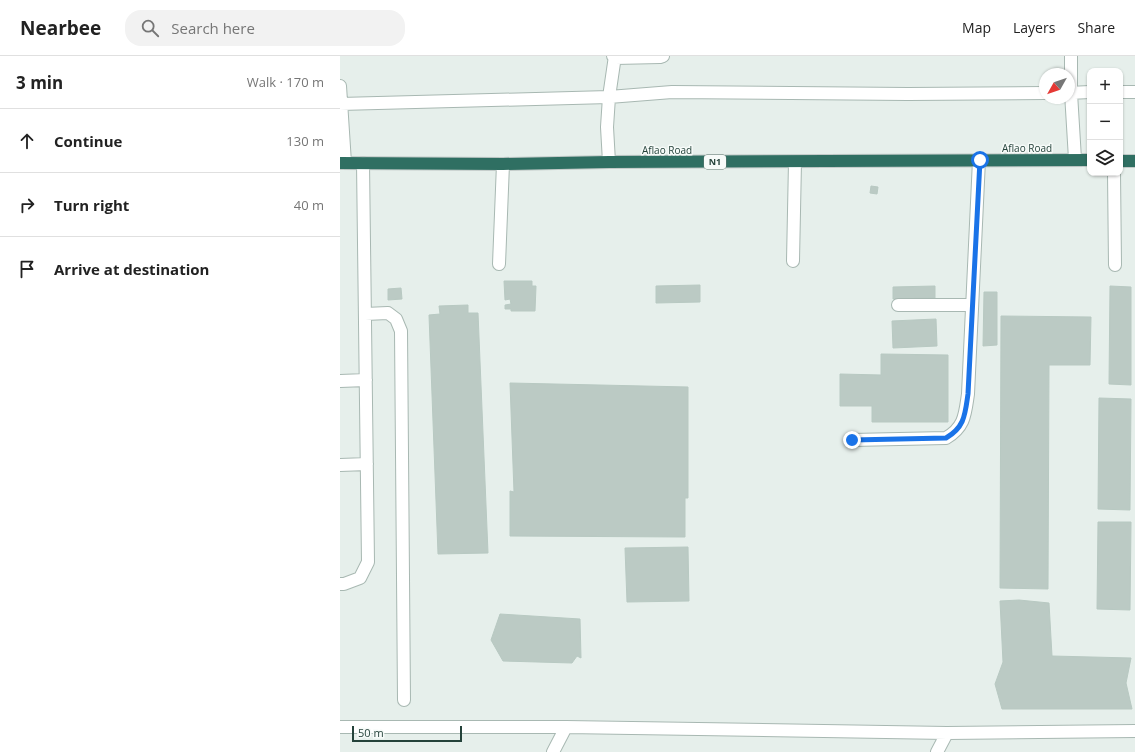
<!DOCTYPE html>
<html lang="en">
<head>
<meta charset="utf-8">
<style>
	:root { --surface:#fff; --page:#f2f2f2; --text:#222; --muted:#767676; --line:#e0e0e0 }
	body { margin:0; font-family:"Open Sans",sans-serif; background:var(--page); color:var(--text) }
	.controls { position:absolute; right:12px; top:12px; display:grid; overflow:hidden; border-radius:8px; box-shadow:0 1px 3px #0004 }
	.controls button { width:36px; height:36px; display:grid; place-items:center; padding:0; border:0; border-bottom:1px solid var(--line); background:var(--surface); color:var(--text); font:20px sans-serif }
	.compass { position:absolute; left:699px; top:12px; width:36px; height:36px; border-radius:50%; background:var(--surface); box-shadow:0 1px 3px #0004; rotate:230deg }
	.scale { position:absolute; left:12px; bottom:10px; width:110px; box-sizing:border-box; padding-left:4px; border:2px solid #24423a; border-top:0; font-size:11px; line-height:14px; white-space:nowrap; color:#24423a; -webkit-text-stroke:3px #f7fbf9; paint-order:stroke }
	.stop { position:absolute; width:12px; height:12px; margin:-9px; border:3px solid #1a73e8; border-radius:50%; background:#fff }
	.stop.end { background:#1a73e8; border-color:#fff; box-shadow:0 1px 4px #0008 }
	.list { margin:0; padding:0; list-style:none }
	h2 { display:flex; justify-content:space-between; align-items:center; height:52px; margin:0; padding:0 16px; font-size:17px }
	h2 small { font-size:13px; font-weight:400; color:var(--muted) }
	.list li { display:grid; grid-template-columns:26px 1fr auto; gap:12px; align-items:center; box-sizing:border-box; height:64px; padding:0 16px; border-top:1px solid var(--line) }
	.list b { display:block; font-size:15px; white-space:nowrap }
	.list em { font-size:13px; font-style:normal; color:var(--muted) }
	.icon { flex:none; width:22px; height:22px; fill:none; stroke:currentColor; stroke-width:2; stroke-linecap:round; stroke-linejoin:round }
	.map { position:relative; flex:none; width:795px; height:696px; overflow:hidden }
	header { display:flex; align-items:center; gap:24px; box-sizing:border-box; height:56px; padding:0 20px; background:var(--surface); border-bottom:1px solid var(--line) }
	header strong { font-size:19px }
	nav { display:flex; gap:22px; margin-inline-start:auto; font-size:14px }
	.search { width:280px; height:36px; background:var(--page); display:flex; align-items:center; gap:10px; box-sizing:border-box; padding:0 14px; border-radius:16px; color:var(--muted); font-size:15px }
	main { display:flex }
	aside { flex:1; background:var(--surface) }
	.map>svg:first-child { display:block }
</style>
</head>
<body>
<header>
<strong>Nearbee</strong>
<div class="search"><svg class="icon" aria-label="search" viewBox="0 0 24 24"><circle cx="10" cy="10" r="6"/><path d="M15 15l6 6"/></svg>Search here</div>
<nav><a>Map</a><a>Layers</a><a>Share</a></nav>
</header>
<main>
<aside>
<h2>3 min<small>Walk · 170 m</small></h2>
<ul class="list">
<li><svg class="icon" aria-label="ahead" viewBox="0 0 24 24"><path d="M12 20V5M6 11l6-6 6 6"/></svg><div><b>Continue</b></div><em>130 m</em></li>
<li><svg class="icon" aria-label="right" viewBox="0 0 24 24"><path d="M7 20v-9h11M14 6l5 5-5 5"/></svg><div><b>Turn right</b></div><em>40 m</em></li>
<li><svg class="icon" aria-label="arrive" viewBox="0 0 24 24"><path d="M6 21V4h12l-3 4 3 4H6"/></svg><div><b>Arrive at destination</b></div></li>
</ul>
</aside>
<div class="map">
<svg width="795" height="696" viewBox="0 0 795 696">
	<rect width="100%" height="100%" fill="#e6efeb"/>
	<path fill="#bbcac4" stroke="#b8c9c2" d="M 531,130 L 538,131 L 537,138 L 530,137 Z
		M 164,225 L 192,225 L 192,230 L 196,230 L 195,255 L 171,255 L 171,253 L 165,253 L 165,249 L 171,248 L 170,243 L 165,244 Z
		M 360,229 L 360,246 L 316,247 L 316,230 Z
		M 595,230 L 595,242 L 553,243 L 553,231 Z
		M 770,230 L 791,231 L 791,329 L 769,328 Z
		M 61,232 L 62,243 L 48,244 L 48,233 Z
		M 644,236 L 657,236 L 657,289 L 643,290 Z
		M 128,249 L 128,257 L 138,257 L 148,497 L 98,498 L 89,259 L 100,258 L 99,250 Z
		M 661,260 L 751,261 L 750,309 L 709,309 L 708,533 L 660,532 Z
		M 596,263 L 597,290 L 553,292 L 552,265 Z
		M 541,298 L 608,299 L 608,366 L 532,366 L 532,350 L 500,350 L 500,318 L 541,319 Z
		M 170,327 L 348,331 L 348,442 L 345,442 L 345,481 L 170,480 L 170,435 L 174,436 Z
		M 759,342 L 791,343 L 790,454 L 758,453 Z
		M 758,466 L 791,466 L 790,554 L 757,553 Z
		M 348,491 L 349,545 L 287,546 L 285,492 Z
		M 679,544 L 709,547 L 712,600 L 791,602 L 786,627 L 792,653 L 662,653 L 655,628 L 663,606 L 660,545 Z
		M 160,558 L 240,563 L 241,602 L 237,600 L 232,607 L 163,605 L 151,584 Z"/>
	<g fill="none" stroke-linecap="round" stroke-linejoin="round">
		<defs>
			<path id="minor" d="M 273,0 L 275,2 L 320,1 L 323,0
				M 731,0 L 731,37 L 735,103
				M 0,30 L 5,107
				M 780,36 L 795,36
				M 729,37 L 750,36
				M 0,48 L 269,41 L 332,36 L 568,38 L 705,37
				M 269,106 L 267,71 L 269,41 L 275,0
				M 774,117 L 775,209
				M 453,205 L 455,106
				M 159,208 L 163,108
				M 558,249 L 632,249
				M 25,258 L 48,257 L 56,263 L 61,275 L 64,644
				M 0,325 L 26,324
				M 512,384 L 606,382 C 625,371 625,358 628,338 L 639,104
				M 0,409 L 27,408
				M 0,528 L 4,528 L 20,522 L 28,506 L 23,107
				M 0,671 L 226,671 L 607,677 L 795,675
				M 213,696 L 226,671
				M 597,696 L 607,677"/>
			<path id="highway" d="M 780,105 L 795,105
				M 0,107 L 163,108 L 269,106 L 750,104"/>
		</defs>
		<use href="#minor" stroke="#a8b8b2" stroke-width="14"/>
		<use href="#highway" stroke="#c2cac8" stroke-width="14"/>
		<use href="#minor" stroke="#fff" stroke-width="12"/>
		<use href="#highway" stroke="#2f6f62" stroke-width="12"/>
	</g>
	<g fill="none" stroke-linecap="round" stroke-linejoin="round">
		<path stroke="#1a73e8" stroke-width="5" d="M 512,384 L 606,382 C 625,371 625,358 628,338 L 640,104"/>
	</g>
	<g text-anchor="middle" stroke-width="3" stroke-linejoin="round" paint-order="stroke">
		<rect fill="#f7fbf9" stroke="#637a73" stroke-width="1" x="364" y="99" width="22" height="14" rx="3"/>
		<g font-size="9" font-weight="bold" fill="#24423a">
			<text x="375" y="109">N1</text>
		</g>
		<g font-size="10" fill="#24423a" stroke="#f7fbf9">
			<text x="687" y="96">Aflao Road</text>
			<text x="327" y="98">Aflao Road</text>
		</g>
	</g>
</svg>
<div class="controls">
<button>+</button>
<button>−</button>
<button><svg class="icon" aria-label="layers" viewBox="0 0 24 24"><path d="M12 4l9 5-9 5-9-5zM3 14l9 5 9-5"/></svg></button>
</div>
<svg class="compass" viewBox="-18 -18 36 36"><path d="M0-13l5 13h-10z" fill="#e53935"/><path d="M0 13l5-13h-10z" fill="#767676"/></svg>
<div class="scale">50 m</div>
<div class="stop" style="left:640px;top:104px"></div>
<div class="stop end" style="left:512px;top:384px"></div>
</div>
</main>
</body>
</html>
